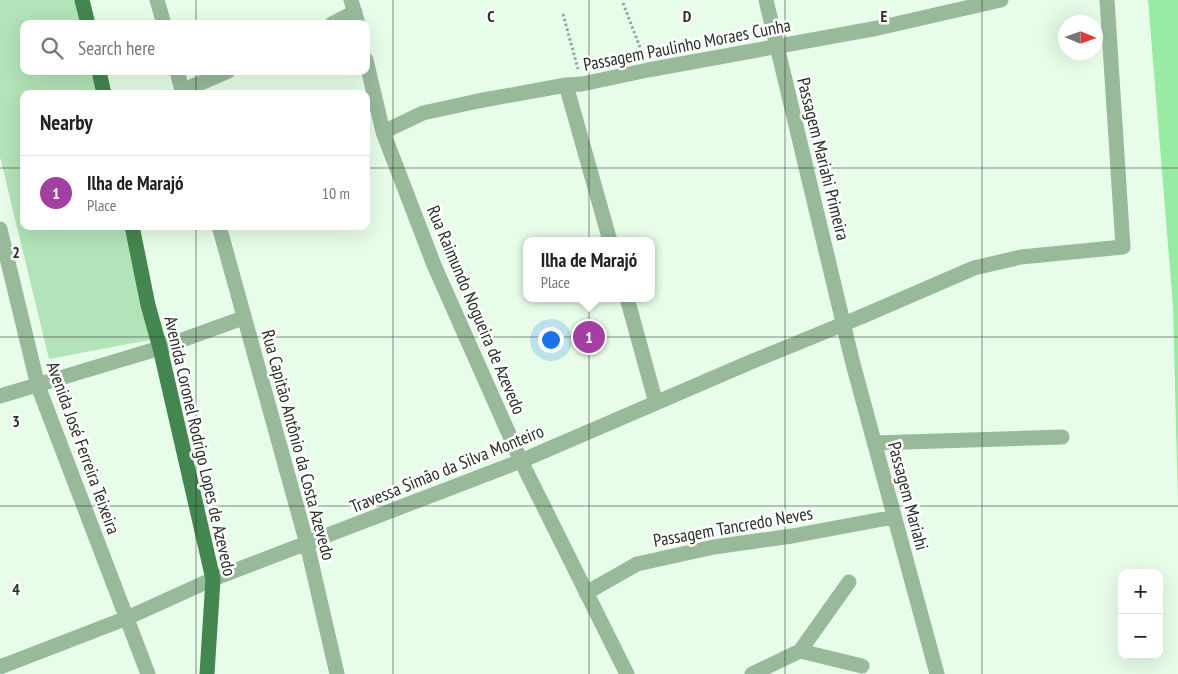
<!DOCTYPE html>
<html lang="en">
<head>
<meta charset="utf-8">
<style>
	:root { --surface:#fff; --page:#f2f2f2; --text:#222; --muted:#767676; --line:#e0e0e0; --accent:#a33ea3 }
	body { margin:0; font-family:"PT Sans Narrow",sans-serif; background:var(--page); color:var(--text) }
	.controls { position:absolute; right:15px; bottom:15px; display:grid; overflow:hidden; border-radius:10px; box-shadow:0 5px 20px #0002 }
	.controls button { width:45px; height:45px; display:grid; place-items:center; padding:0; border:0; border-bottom:1px solid var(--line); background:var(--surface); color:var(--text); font:25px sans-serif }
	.compass { position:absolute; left:1058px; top:15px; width:45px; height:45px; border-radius:50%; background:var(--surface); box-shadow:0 5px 20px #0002; rotate:92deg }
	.you { position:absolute; left:550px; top:339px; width:18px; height:18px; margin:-12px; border:4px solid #fff; border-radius:50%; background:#1a73e8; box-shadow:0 0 0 8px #1a73e833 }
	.badge { display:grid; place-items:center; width:32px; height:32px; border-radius:50%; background:var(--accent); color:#fff; font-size:16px; font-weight:700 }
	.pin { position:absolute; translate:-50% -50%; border:2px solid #fff; box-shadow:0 1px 5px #0006 }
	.popup { position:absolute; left:523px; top:237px; width:132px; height:65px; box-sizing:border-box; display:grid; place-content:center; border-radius:10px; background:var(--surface); filter:drop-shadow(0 1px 4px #0005); font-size:16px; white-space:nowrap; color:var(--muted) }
	.popup b { font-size:19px; color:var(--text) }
	.popup::after { content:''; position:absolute; left:50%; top:100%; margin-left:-10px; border:10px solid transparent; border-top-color:var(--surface) }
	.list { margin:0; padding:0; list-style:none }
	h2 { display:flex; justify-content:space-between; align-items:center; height:65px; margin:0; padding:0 20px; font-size:21px }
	h2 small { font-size:16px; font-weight:400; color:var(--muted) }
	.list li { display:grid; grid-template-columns:32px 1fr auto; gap:15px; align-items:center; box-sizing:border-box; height:75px; padding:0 20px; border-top:1px solid var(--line) }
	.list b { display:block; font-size:19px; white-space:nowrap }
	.list p { margin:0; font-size:16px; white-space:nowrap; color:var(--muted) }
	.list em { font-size:16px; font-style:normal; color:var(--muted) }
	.icon { flex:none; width:28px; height:28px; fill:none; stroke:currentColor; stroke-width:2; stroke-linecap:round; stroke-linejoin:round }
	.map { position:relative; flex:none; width:1178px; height:674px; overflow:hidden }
	.search { position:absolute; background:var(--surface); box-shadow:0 5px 20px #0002; left:20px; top:20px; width:350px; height:55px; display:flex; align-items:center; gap:12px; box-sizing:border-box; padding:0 18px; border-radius:10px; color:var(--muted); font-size:19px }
	.panel { position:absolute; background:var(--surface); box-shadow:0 5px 20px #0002; left:20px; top:90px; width:350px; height:140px; border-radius:10px }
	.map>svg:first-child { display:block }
</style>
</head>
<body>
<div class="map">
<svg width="1178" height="674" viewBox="0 0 1178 674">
	<rect width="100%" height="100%" fill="#e7fde9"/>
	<path fill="#b3e3b8" d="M 0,0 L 81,0 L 88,24 L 24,24 L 24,71 L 99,71 L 104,94 L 24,94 L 24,226 L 132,226 L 155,339 L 49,359 L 0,157 Z"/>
	<path fill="#99eba4" d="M 1148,0 L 1178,0 L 1178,506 L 1173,306 Z"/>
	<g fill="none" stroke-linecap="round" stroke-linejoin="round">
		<path stroke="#95a597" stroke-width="3" stroke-dasharray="2.5 2.5" stroke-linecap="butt" d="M 623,3 L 643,55
			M 563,14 L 578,69"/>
		<path stroke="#98ba9b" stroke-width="15" d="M 157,0 L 164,24
			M 351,0 L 358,24
			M 766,0 L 852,360 L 937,674
			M 332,24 L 355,12
			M 366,60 L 383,132 L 434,265 L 521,461 L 627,674
			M 177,71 L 183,94
			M 566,85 L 610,241
			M 182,91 L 228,71
			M 383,132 L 423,113 L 478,101 L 566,85 L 582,84 L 648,70 L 878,28 L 1001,0
			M 219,226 L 307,544 L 337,674
			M 0,229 L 38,386 L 148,674
			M 627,298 L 656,403
			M 863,316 L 974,268 L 1021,257 L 1123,247 L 1107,0
			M 0,396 L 160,348 L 243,318
			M 874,443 L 1062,437
			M 586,593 L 637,564 L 714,547 L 792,536 L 894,517
			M 800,651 L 862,666
			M 0,667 L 127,618 L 213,579 L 521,461 L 753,361 L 829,330
			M 752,674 L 800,651 L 849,582"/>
		<path stroke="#44864f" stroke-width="15" d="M 82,0 L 88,24
			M 99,71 L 104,94
			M 132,226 L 148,305 L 160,348 L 213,579 L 207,674"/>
		<path stroke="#98ba9b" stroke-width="15" d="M 829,330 L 863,316"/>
	</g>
	<path fill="none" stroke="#283029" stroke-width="1" stroke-opacity="0.55" d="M 196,0 L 196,24M 393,0 L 393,674M 589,0 L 589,674M 785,0 L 785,674M 982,0 L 982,674M 196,71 L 196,94M 0,168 L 24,168M 366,168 L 1178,168M 196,226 L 196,674M 0,337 L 1178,337M 0,506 L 1178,506"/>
	<g text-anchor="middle" stroke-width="5" stroke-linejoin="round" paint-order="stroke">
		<g font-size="18" fill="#283029" stroke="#fff">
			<text transform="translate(687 45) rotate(-11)" y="6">Passagem Paulinho Moraes Cunha</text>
			<text transform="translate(823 159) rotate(76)" y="6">Passagem Mariahi Primeira</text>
			<text transform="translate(476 310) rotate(67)" y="6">Rua Raimundo Nogueira de Azevedo</text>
			<text transform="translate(298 445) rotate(75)" y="6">Rua Capitão Antônio da Costa Azevedo</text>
			<text transform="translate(200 446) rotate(77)" y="6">Avenida Coronel Rodrigo Lopes de Azevedo</text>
			<text transform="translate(83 448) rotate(70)" y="6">Avenida José Ferreira Teixeira</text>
			<text transform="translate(447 469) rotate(-22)" y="6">Travessa Simão da Silva Monteiro</text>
			<text transform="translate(908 496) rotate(75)" y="6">Passagem Mariahi</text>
			<text transform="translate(733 527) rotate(-10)" y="6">Passagem Tancredo Neves</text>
		</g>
	</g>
	<g font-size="16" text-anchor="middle" font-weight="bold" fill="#283029" stroke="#fff" stroke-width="5" stroke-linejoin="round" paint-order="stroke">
		<text x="491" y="22">C</text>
		<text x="687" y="22">D</text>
		<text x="884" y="22">E</text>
		<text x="16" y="258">2</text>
		<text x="16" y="427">3</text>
		<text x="16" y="595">4</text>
	</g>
</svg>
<div class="controls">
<button>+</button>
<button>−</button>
</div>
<svg class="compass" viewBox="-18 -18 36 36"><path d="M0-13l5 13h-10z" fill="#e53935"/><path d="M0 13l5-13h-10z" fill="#767676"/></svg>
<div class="you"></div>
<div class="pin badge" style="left:589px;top:337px">1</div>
<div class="popup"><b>Ilha de Marajó</b>Place</div>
<div class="search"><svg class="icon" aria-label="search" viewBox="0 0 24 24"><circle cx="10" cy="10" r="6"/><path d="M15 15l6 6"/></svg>Search here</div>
<section class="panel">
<h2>Nearby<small></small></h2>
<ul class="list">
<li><span class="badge">1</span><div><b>Ilha de Marajó</b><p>Place</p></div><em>10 m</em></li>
</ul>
</section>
</div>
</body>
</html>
